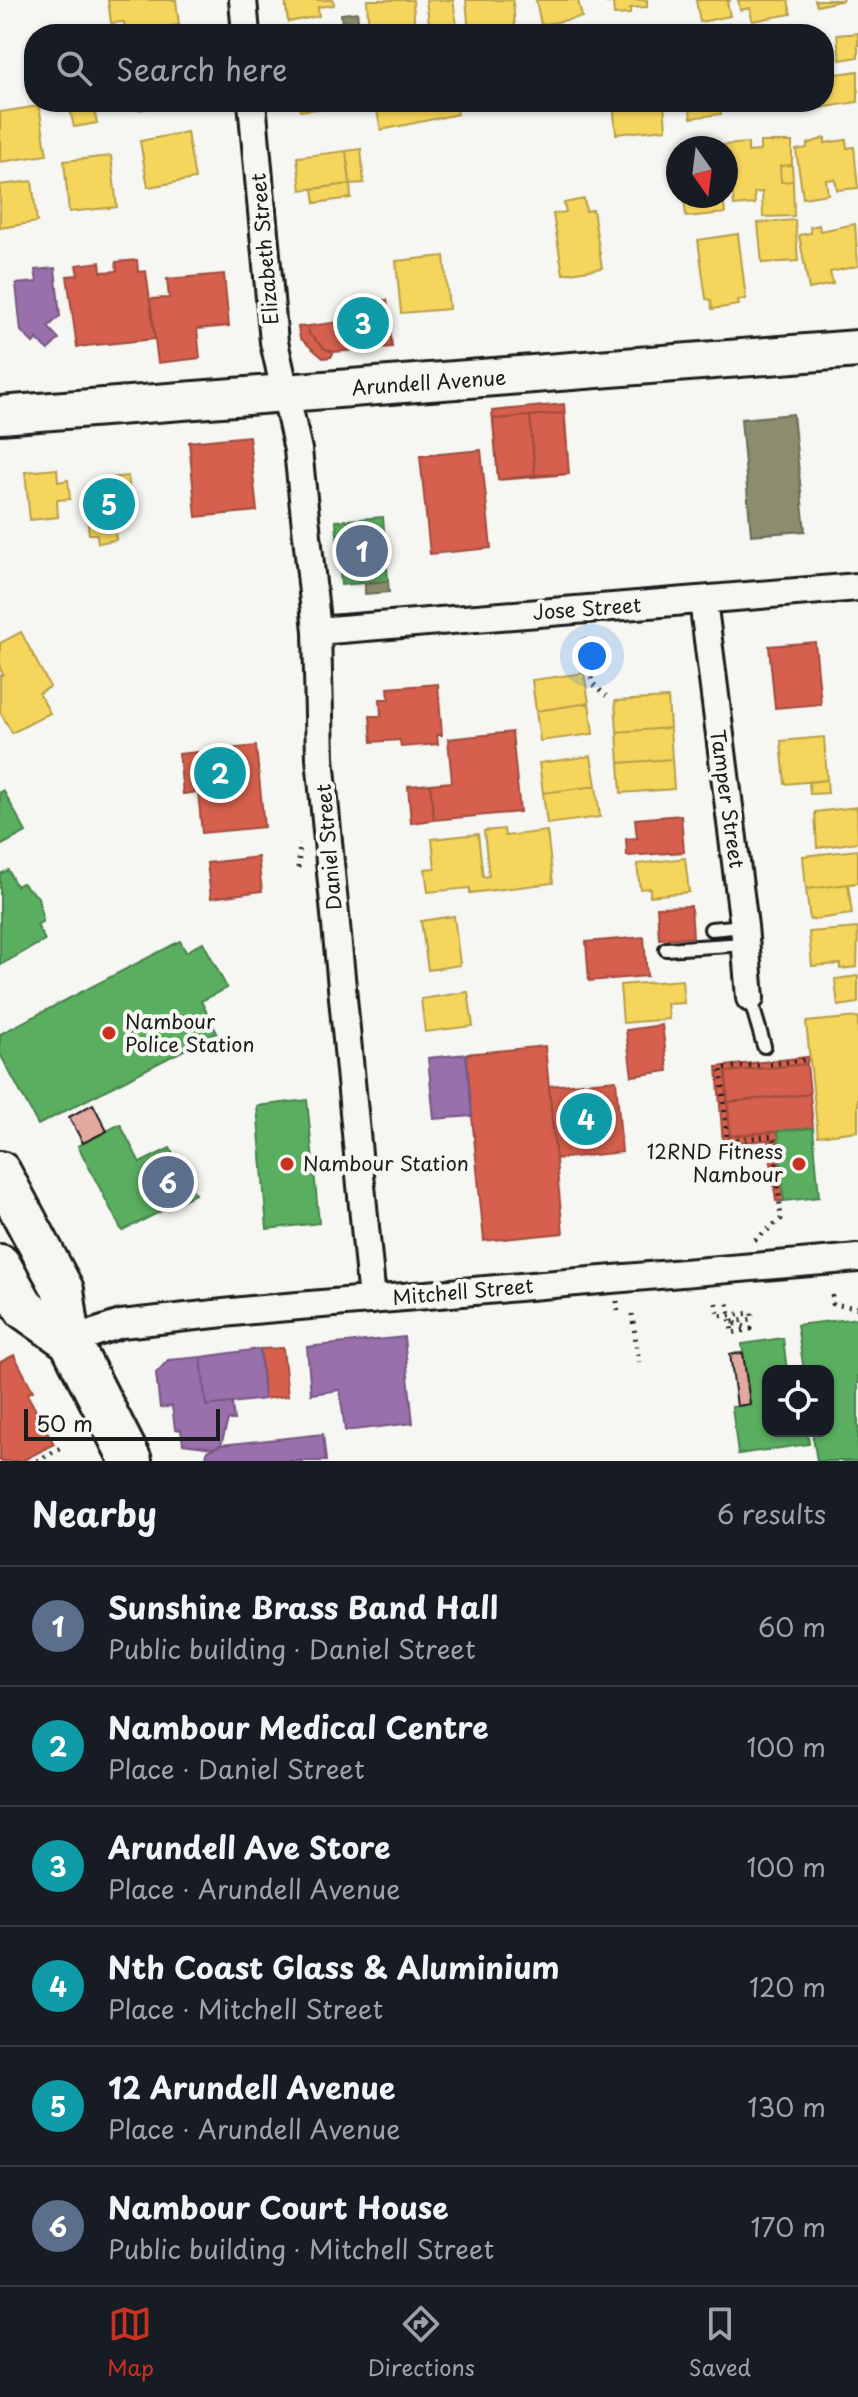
<!DOCTYPE html>
<html lang="en">
<head>
<meta charset="utf-8">
<style>
	:root { --surface:#171b24; --page:#20242c; --text:#f1f3f6; --muted:#9ea1a6; --line:#363941; --accent:#c8321e }
	body { margin:0; font-family:"Playpen Sans",sans-serif; background:var(--page); color:var(--text) }
	.controls { position:absolute; right:24px; bottom:24px; display:grid; overflow:hidden; border-radius:16px; box-shadow:0 2px 6px #0004 }
	.controls button { width:72px; height:72px; display:grid; place-items:center; padding:0; border:0; border-bottom:2px solid var(--line); background:var(--surface); color:var(--text); font:40px sans-serif }
	.compass { position:absolute; left:666px; top:136px; width:72px; height:72px; border-radius:50%; background:var(--surface); box-shadow:0 2px 6px #0004; rotate:166deg }
	.scale { position:absolute; left:24px; bottom:20px; width:196px; box-sizing:border-box; padding-left:8px; border:4px solid #1c1c1c; border-top:0; font-size:22px; line-height:28px; white-space:nowrap; color:#1c1c1c; -webkit-text-stroke:6px #f6f6f2; paint-order:stroke }
	.you { position:absolute; left:592px; top:656px; width:28px; height:28px; margin:-20px; border:6px solid #fff; border-radius:50%; background:#1a73e8; box-shadow:0 0 0 12px #1a73e833 }
	.badge { display:grid; place-items:center; width:52px; height:52px; border-radius:50%; background:var(--accent); color:#fff; font-size:26px; font-weight:700 }
	.pin { position:absolute; translate:-50% -50%; border:4px solid #fff; box-shadow:0 2px 8px #0006 }
	.list { margin:0; padding:0; list-style:none }
	h2 { display:flex; justify-content:space-between; align-items:center; height:104px; margin:0; padding:0 32px; font-size:34px }
	h2 small { font-size:26px; font-weight:400; color:var(--muted) }
	.list li { display:grid; grid-template-columns:52px 1fr auto; gap:24px; align-items:center; box-sizing:border-box; height:120px; padding:0 32px; border-top:2px solid var(--line) }
	.list b { display:block; font-size:30px; white-space:nowrap }
	.list p { margin:0; font-size:26px; white-space:nowrap; color:var(--muted) }
	.list em { font-size:26px; font-style:normal; color:var(--muted) }
	.icon { flex:none; width:44px; height:44px; fill:none; stroke:currentColor; stroke-width:2; stroke-linecap:round; stroke-linejoin:round }
	.map { position:relative; flex:none; width:858px; height:1461px; overflow:hidden }
	.search { position:absolute; background:var(--surface); box-shadow:0 2px 6px #0004; left:24px; right:24px; top:24px; height:88px; display:flex; align-items:center; gap:20px; box-sizing:border-box; padding:0 28px; border-radius:32px; color:var(--muted); font-size:30px }
	.sheet { height:824px; background:var(--surface) }
	nav { display:flex; justify-content:space-around; align-items:center; box-sizing:border-box; height:112px; border-top:2px solid var(--line); background:var(--surface); font-size:22px; color:var(--muted) }
	nav a { display:grid; justify-items:center; gap:4px }
	nav .on { color:var(--accent) }
	.map>svg:first-child { display:block }
</style>
</head>
<body>
<div class="map">
<svg width="858" height="1461" viewBox="0 0 858 1461">
	<rect width="100%" height="100%" fill="#f6f6f2"/>
	<filter id="ink" filterUnits="userSpaceOnUse"><feTurbulence type="fractalNoise" baseFrequency=".0125" numOctaves="2"/><feDisplacementMap in="SourceGraphic" scale="16" xChannelSelector="R" yChannelSelector="G"/><feConvolveMatrix kernelMatrix="1 2 1 2 8 2 1 2 1" color-interpolation-filters="sRGB"/></filter>
	<g filter="url(#ink)">
		<path fill="#f6d55c" stroke="#b59e49" stroke-width="2" d="M 108,0 L 176,0 L 179,25 L 126,32 L 124,22 L 111,23 Z
			M 285,0 L 333,0 L 334,5 L 318,7 L 319,16 L 288,22 Z
			M 367,0 L 413,0 L 415,34 L 369,34 Z
			M 426,0 L 453,0 L 457,26 L 430,30 Z
			M 466,0 L 513,0 L 515,28 L 469,32 Z
			M 536,0 L 578,0 L 582,17 L 541,25 Z
			M 606,0 L 647,0 L 647,7 L 630,8 L 630,14 L 614,15 L 613,3 L 606,3 Z
			M 696,0 L 731,0 L 727,2 L 730,16 L 700,22 Z
			M 738,0 L 788,0 L 791,14 L 752,21 L 750,8 L 740,10 Z
			M 815,0 L 844,0 L 817,6 Z
			M 729,24 L 731,34 L 715,34 L 714,27 Z
			M 118,28 L 119,34 L 81,34 Z
			M 858,33 L 858,57 L 840,60 L 837,35 Z
			M 833,52 L 837,74 L 858,71 L 858,102 L 813,109 L 812,102 L 824,102 L 824,54 Z
			M 135,102 L 182,102 L 137,110 Z
			M 299,102 L 345,102 L 345,106 L 300,111 Z
			M 375,102 L 455,102 L 458,114 L 381,130 Z
			M 664,102 L 666,129 L 616,134 L 613,103 Z
			M 689,102 L 719,102 L 721,114 L 691,118 Z
			M 93,105 L 97,123 L 74,127 L 70,110 Z
			M 39,106 L 47,155 L 0,162 L 0,112 Z
			M 187,132 L 195,179 L 148,187 L 140,141 Z
			M 825,138 L 825,143 L 846,140 L 847,148 L 854,147 L 858,188 L 837,190 L 835,179 L 826,180 L 828,194 L 803,198 L 796,150 L 807,148 L 807,144 Z
			M 718,141 L 719,148 L 680,148 L 679,145 Z
			M 760,142 L 792,142 L 792,165 L 780,166 L 781,182 L 793,181 L 794,216 L 763,217 L 762,192 L 754,193 L 755,204 L 734,206 L 731,172 L 726,173 L 726,148 L 723,148 L 723,145 L 748,143 L 748,152 L 760,151 Z
			M 361,149 L 364,183 L 350,184 L 346,151 Z
			M 346,151 L 350,184 L 301,190 L 297,157 Z
			M 111,156 L 117,207 L 69,212 L 64,161 Z
			M 792,165 L 793,181 L 781,182 L 780,166 Z
			M 32,181 L 37,222 L 0,228 L 0,185 Z
			M 350,184 L 351,198 L 315,203 L 313,189 Z
			M 684,196 L 723,196 L 725,213 L 686,217 Z
			M 584,199 L 586,211 L 593,210 L 602,268 L 563,274 L 553,214 L 566,212 L 564,203 Z
			M 795,220 L 798,261 L 762,263 L 758,223 Z
			M 855,224 L 858,266 L 830,272 L 833,284 L 809,289 L 799,235 L 811,233 L 810,227 L 819,225 L 820,231 Z
			M 738,234 L 746,299 L 738,300 L 739,305 L 712,309 L 711,300 L 706,299 L 698,240 Z
			M 444,256 L 449,309 L 401,313 L 396,261 Z
			M 57,469 L 58,482 L 68,480 L 70,499 L 57,500 L 58,517 L 30,520 L 25,472 Z
			M 128,476 L 133,519 L 114,521 L 116,540 L 98,543 L 97,534 L 89,534 L 84,490 L 98,489 L 97,479 Z
			M 21,632 L 50,687 L 39,693 L 50,713 L 12,733 L 0,712 L 0,676 L 3,674 L 0,669 L 0,643 Z
			M 584,673 L 589,703 L 536,711 L 532,680 Z
			M 668,698 L 670,728 L 617,732 L 615,701 Z
			M 589,703 L 593,734 L 540,741 L 536,711 Z
			M 670,728 L 672,759 L 619,763 L 617,732 Z
			M 824,737 L 827,780 L 785,784 L 781,741 Z
			M 591,756 L 596,786 L 543,793 L 539,763 Z
			M 672,759 L 674,789 L 621,793 L 619,763 Z
			M 827,780 L 828,793 L 810,794 L 809,782 Z
			M 596,786 L 600,817 L 547,824 L 543,793 Z
			M 857,807 L 858,842 L 817,848 L 815,812 Z
			M 504,829 L 505,836 L 547,831 L 553,883 L 470,893 L 470,888 L 428,892 L 425,869 L 435,868 L 432,839 L 478,834 L 483,877 L 489,876 L 484,831 Z
			M 858,850 L 858,883 L 806,889 L 803,856 Z
			M 685,858 L 689,892 L 650,896 L 650,888 L 640,889 L 637,864 Z
			M 848,884 L 852,914 L 810,920 L 806,889 Z
			M 454,916 L 460,965 L 428,970 L 421,921 Z
			M 858,928 L 857,967 L 840,969 L 840,964 L 812,966 L 809,932 Z
			M 858,976 L 858,1003 L 838,1006 L 835,979 Z
			M 682,980 L 684,1003 L 667,1004 L 669,1019 L 623,1023 L 620,985 Z
			M 468,992 L 473,1026 L 425,1032 L 421,999 Z
			M 858,1017 L 858,1131 L 818,1136 L 806,1022 Z"/>
		<path fill="#d6604d" stroke="#9e4c3e" stroke-width="2" d="M 137,260 L 138,272 L 146,271 L 155,339 L 77,347 L 67,276 L 78,275 L 76,265 L 100,262 L 101,272 L 117,271 L 116,262 Z
			M 224,274 L 229,326 L 197,329 L 200,358 L 158,363 L 150,299 L 169,298 L 167,279 Z
			M 387,300 L 392,347 L 334,352 L 325,349 L 309,334 L 308,326 L 363,319 L 361,302 Z
			M 308,326 L 309,334 L 325,349 L 334,352 L 331,357 L 323,358 L 300,338 L 298,327 Z
			M 564,404 L 569,474 L 498,480 L 492,411 Z
			M 564,413 L 569,474 L 535,475 L 530,416 Z
			M 530,416 L 535,475 L 498,480 L 493,419 Z
			M 249,436 L 257,511 L 196,517 L 189,442 Z
			M 481,450 L 491,548 L 430,554 L 420,456 Z
			M 815,642 L 821,704 L 775,708 L 769,646 Z
			M 438,684 L 442,735 L 437,735 L 438,744 L 401,747 L 400,740 L 372,742 L 370,716 L 381,716 L 380,699 L 389,699 L 388,688 Z
			M 512,732 L 520,812 L 434,820 L 430,784 L 452,782 L 448,739 Z
			M 256,746 L 264,827 L 202,833 L 198,792 L 183,794 L 179,754 Z
			M 430,784 L 434,820 L 411,823 L 408,786 Z
			M 681,815 L 684,852 L 627,856 L 626,839 L 637,838 L 635,819 Z
			M 258,857 L 262,891 L 211,898 L 207,863 Z
			M 691,906 L 693,937 L 659,939 L 657,907 Z
			M 644,937 L 647,976 L 589,981 L 586,942 Z
			M 662,1025 L 668,1071 L 632,1076 L 626,1030 Z
			M 545,1046 L 563,1233 L 484,1241 L 466,1054 Z
			M 808,1057 L 807,1064 L 726,1072 L 730,1136 L 778,1131 L 784,1201 L 776,1201 L 768,1140 L 723,1144 L 717,1067 Z
			M 807,1064 L 810,1094 L 727,1102 L 726,1072 Z
			M 616,1080 L 622,1152 L 556,1159 L 549,1086 Z
			M 810,1094 L 813,1128 L 730,1136 L 727,1102 Z
			M 283,1348 L 288,1396 L 264,1399 L 260,1349 Z
			M 14,1355 L 33,1391 L 27,1394 L 54,1444 L 22,1461 L 0,1461 L 0,1362 Z"/>
		<path fill="#9970ab" stroke="#745780" stroke-width="2" d="M 55,268 L 60,316 L 48,327 L 59,339 L 48,350 L 37,339 L 33,343 L 21,331 L 16,284 L 37,282 L 35,270 Z
			M 466,1054 L 472,1116 L 434,1119 L 428,1058 Z
			M 404,1337 L 413,1423 L 345,1431 L 340,1390 L 311,1394 L 307,1347 Z
			M 260,1349 L 264,1399 L 206,1406 L 201,1357 Z
			M 201,1357 L 206,1406 L 232,1403 L 234,1420 L 228,1420 L 221,1445 L 213,1448 L 183,1444 L 181,1430 L 175,1429 L 172,1406 L 160,1408 L 156,1373 L 168,1360 Z
			M 323,1434 L 326,1461 L 206,1461 L 207,1451 L 221,1445 Z"/>
		<path fill="#5aae61" stroke="#47824c" stroke-width="2" d="M 383,517 L 388,581 L 341,585 L 336,521 Z
			M 3,790 L 26,832 L 0,846 L 0,792 Z
			M 8,870 L 16,886 L 22,883 L 38,897 L 43,921 L 37,925 L 45,940 L 0,965 L 0,874 Z
			M 180,941 L 186,952 L 203,942 L 227,988 L 201,1001 L 217,1033 L 38,1125 L 0,1054 L 0,1034 Z
			M 307,1100 L 319,1223 L 267,1229 L 257,1106 Z
			M 120,1124 L 140,1163 L 170,1148 L 195,1194 L 122,1231 L 78,1146 Z
			M 813,1128 L 819,1197 L 784,1201 L 778,1131 Z
			M 858,1318 L 858,1461 L 817,1461 L 812,1431 L 828,1431 L 828,1371 L 804,1371 L 797,1325 Z
			M 783,1338 L 787,1371 L 768,1371 L 768,1431 L 807,1431 L 809,1444 L 738,1454 L 732,1407 L 750,1404 L 742,1344 Z"/>
		<path fill="#8c8c6e" stroke="#6a6a55" stroke-width="2" d="M 357,12 L 360,34 L 343,34 L 341,14 Z
			M 793,414 L 805,531 L 751,535 L 741,419 Z
			M 388,581 L 389,592 L 365,594 L 365,583 Z"/>
		<path fill="#e3a9a0" stroke="#1c1c1c" stroke-width="2" d="M 93,1104 L 107,1131 L 83,1143 L 69,1117 Z
			M 743,1353 L 750,1404 L 737,1406 L 730,1354 Z"/>
		<g fill="none" stroke-linecap="round" stroke-linejoin="round">
			<defs>
				<path id="service" d="M 711,929 L 744,926
					M 666,949 L 745,944
					M 750,998 L 764,1046"/>
				<path id="minor" d="M 243,0 L 246,34
					M 252,102 L 274,342 L 298,450 L 317,631 L 320,758 L 372,1300
					M 703,600 L 744,926 L 750,998
					M 317,631 L 858,587
					M 70,1341 L 121,1324 L 252,1310 L 858,1258"/>
				<path id="secondary" d="M 0,415 L 858,349"/>
				<path id="primary" d="M 0,1172 L 63,1290 L 70,1341 L 131,1461
					M 0,1265 L 25,1309 L 70,1341"/>
			</defs>
			<use href="#service" stroke="#1c1c1c" stroke-width="18"/>
			<use href="#minor" stroke="#1c1c1c" stroke-width="32"/>
			<use href="#secondary" stroke="#1c1c1c" stroke-width="42"/>
			<use href="#primary" stroke="#1c1c1c" stroke-width="46"/>
			<path stroke="#1c1c1c" stroke-width="5" stroke-dasharray="2 6" stroke-linecap="butt" d="M 584,638 L 592,683 L 606,696
				M 298,868 L 300,844
				M 770,1064 L 804,1060
				M 755,1240 L 781,1219 L 774,1136 L 727,1140 L 721,1068 L 760,1065
				M 832,1295 L 833,1304 L 858,1308
				M 617,1301 L 618,1316
				M 716,1303 L 718,1316 L 752,1313 L 753,1319 L 731,1322 L 751,1329 L 732,1333 C 731,1323 729,1312 728,1301
				M 632,1314 L 639,1362
				M 37,1461 L 64,1446"/>
			<use href="#service" stroke="#f6f6f2" stroke-width="12"/>
			<use href="#minor" stroke="#f6f6f2" stroke-width="26"/>
			<use href="#secondary" stroke="#f6f6f2" stroke-width="36"/>
			<use href="#primary" stroke="#f6f6f2" stroke-width="40"/>
		</g>
	</g>
	<g fill="#c8321e" stroke="#f6f6f2" stroke-width="3">
		<circle cx="109" cy="1033" r="8"/>
		<circle cx="287" cy="1164" r="8"/>
		<circle cx="799" cy="1164" r="8"/>
	</g>
	<g text-anchor="middle" stroke-width="8" stroke-linejoin="round" paint-order="stroke">
		<g font-size="20" fill="#1c1c1c" stroke="#f6f6f2">
			<text transform="translate(265 249) rotate(-95)" y="7">Elizabeth Street</text>
			<text transform="translate(429 383) rotate(-4)" y="7">Arundell Avenue</text>
			<text transform="translate(587 609) rotate(-4)" y="7">Jose Street</text>
			<text transform="translate(727 799) rotate(82)" y="7">Tamper Street</text>
			<text transform="translate(329 847) rotate(-95)" y="7">Daniel Street</text>
			<text transform="translate(463 1292) rotate(-5)" y="7">Mitchell Street</text>
		</g>
		<g font-size="20" fill="#1c1c1c" stroke="#f6f6f2" text-anchor="start">
			<text x="125" y="1029">Nambour<tspan x="125" dy="23">Police Station</tspan></text>
			<text x="783" y="1159" text-anchor="end">12RND Fitness<tspan x="783" dy="23">Nambour</tspan></text>
			<text x="303" y="1171">Nambour Station</text>
		</g>
	</g>
</svg>
<div class="controls">
<button><svg class="icon" aria-label="locate" viewBox="0 0 24 24"><circle cx="12" cy="12" r="6"/><path d="M12 2v4M12 18v4M2 12h4M18 12h4"/></svg></button>
</div>
<svg class="compass" viewBox="-18 -18 36 36"><path d="M0-13l5 13h-10z" fill="#e53935"/><path d="M0 13l5-13h-10z" fill="#9ea1a6"/></svg>
<div class="scale">50 m</div>
<div class="you"></div>
<div class="pin badge" style="left:362px;top:551px;background:#5c6f8a">1</div>
<div class="pin badge" style="left:220px;top:773px;background:#0f9aa8">2</div>
<div class="pin badge" style="left:363px;top:323px;background:#0f9aa8">3</div>
<div class="pin badge" style="left:586px;top:1119px;background:#0f9aa8">4</div>
<div class="pin badge" style="left:109px;top:504px;background:#0f9aa8">5</div>
<div class="pin badge" style="left:168px;top:1182px;background:#5c6f8a">6</div>
<div class="search"><svg class="icon" aria-label="search" viewBox="0 0 24 24"><circle cx="10" cy="10" r="6"/><path d="M15 15l6 6"/></svg>Search here</div>
</div>
<section class="sheet">
<h2>Nearby<small>6 results</small></h2>
<ul class="list">
<li><span class="badge" style="background:#5c6f8a">1</span><div><b>Sunshine Brass Band Hall</b><p>Public building · Daniel Street</p></div><em>60 m</em></li>
<li><span class="badge" style="background:#0f9aa8">2</span><div><b>Nambour Medical Centre</b><p>Place · Daniel Street</p></div><em>100 m</em></li>
<li><span class="badge" style="background:#0f9aa8">3</span><div><b>Arundell Ave Store</b><p>Place · Arundell Avenue</p></div><em>100 m</em></li>
<li><span class="badge" style="background:#0f9aa8">4</span><div><b>Nth Coast Glass &amp; Aluminium</b><p>Place · Mitchell Street</p></div><em>120 m</em></li>
<li><span class="badge" style="background:#0f9aa8">5</span><div><b>12 Arundell Avenue</b><p>Place · Arundell Avenue</p></div><em>130 m</em></li>
<li><span class="badge" style="background:#5c6f8a">6</span><div><b>Nambour Court House</b><p>Public building · Mitchell Street</p></div><em>170 m</em></li>
</ul>
</section>
<nav>
<a class="on"><svg class="icon" aria-label="map" viewBox="0 0 24 24"><path d="M3 6l6-2 6 2 6-2v14l-6 2-6-2-6 2zM9 4v14M15 6v14"/></svg>Map</a>
<a><svg class="icon" aria-label="directions" viewBox="0 0 24 24"><path d="M12 3l9 9-9 9-9-9zM9 14v-3h6M13 9l2 2-2 2"/></svg>Directions</a>
<a><svg class="icon" aria-label="saved" viewBox="0 0 24 24"><path d="M7 4h10v16l-5-4-5 4z"/></svg>Saved</a>
</nav>
</body>
</html>
